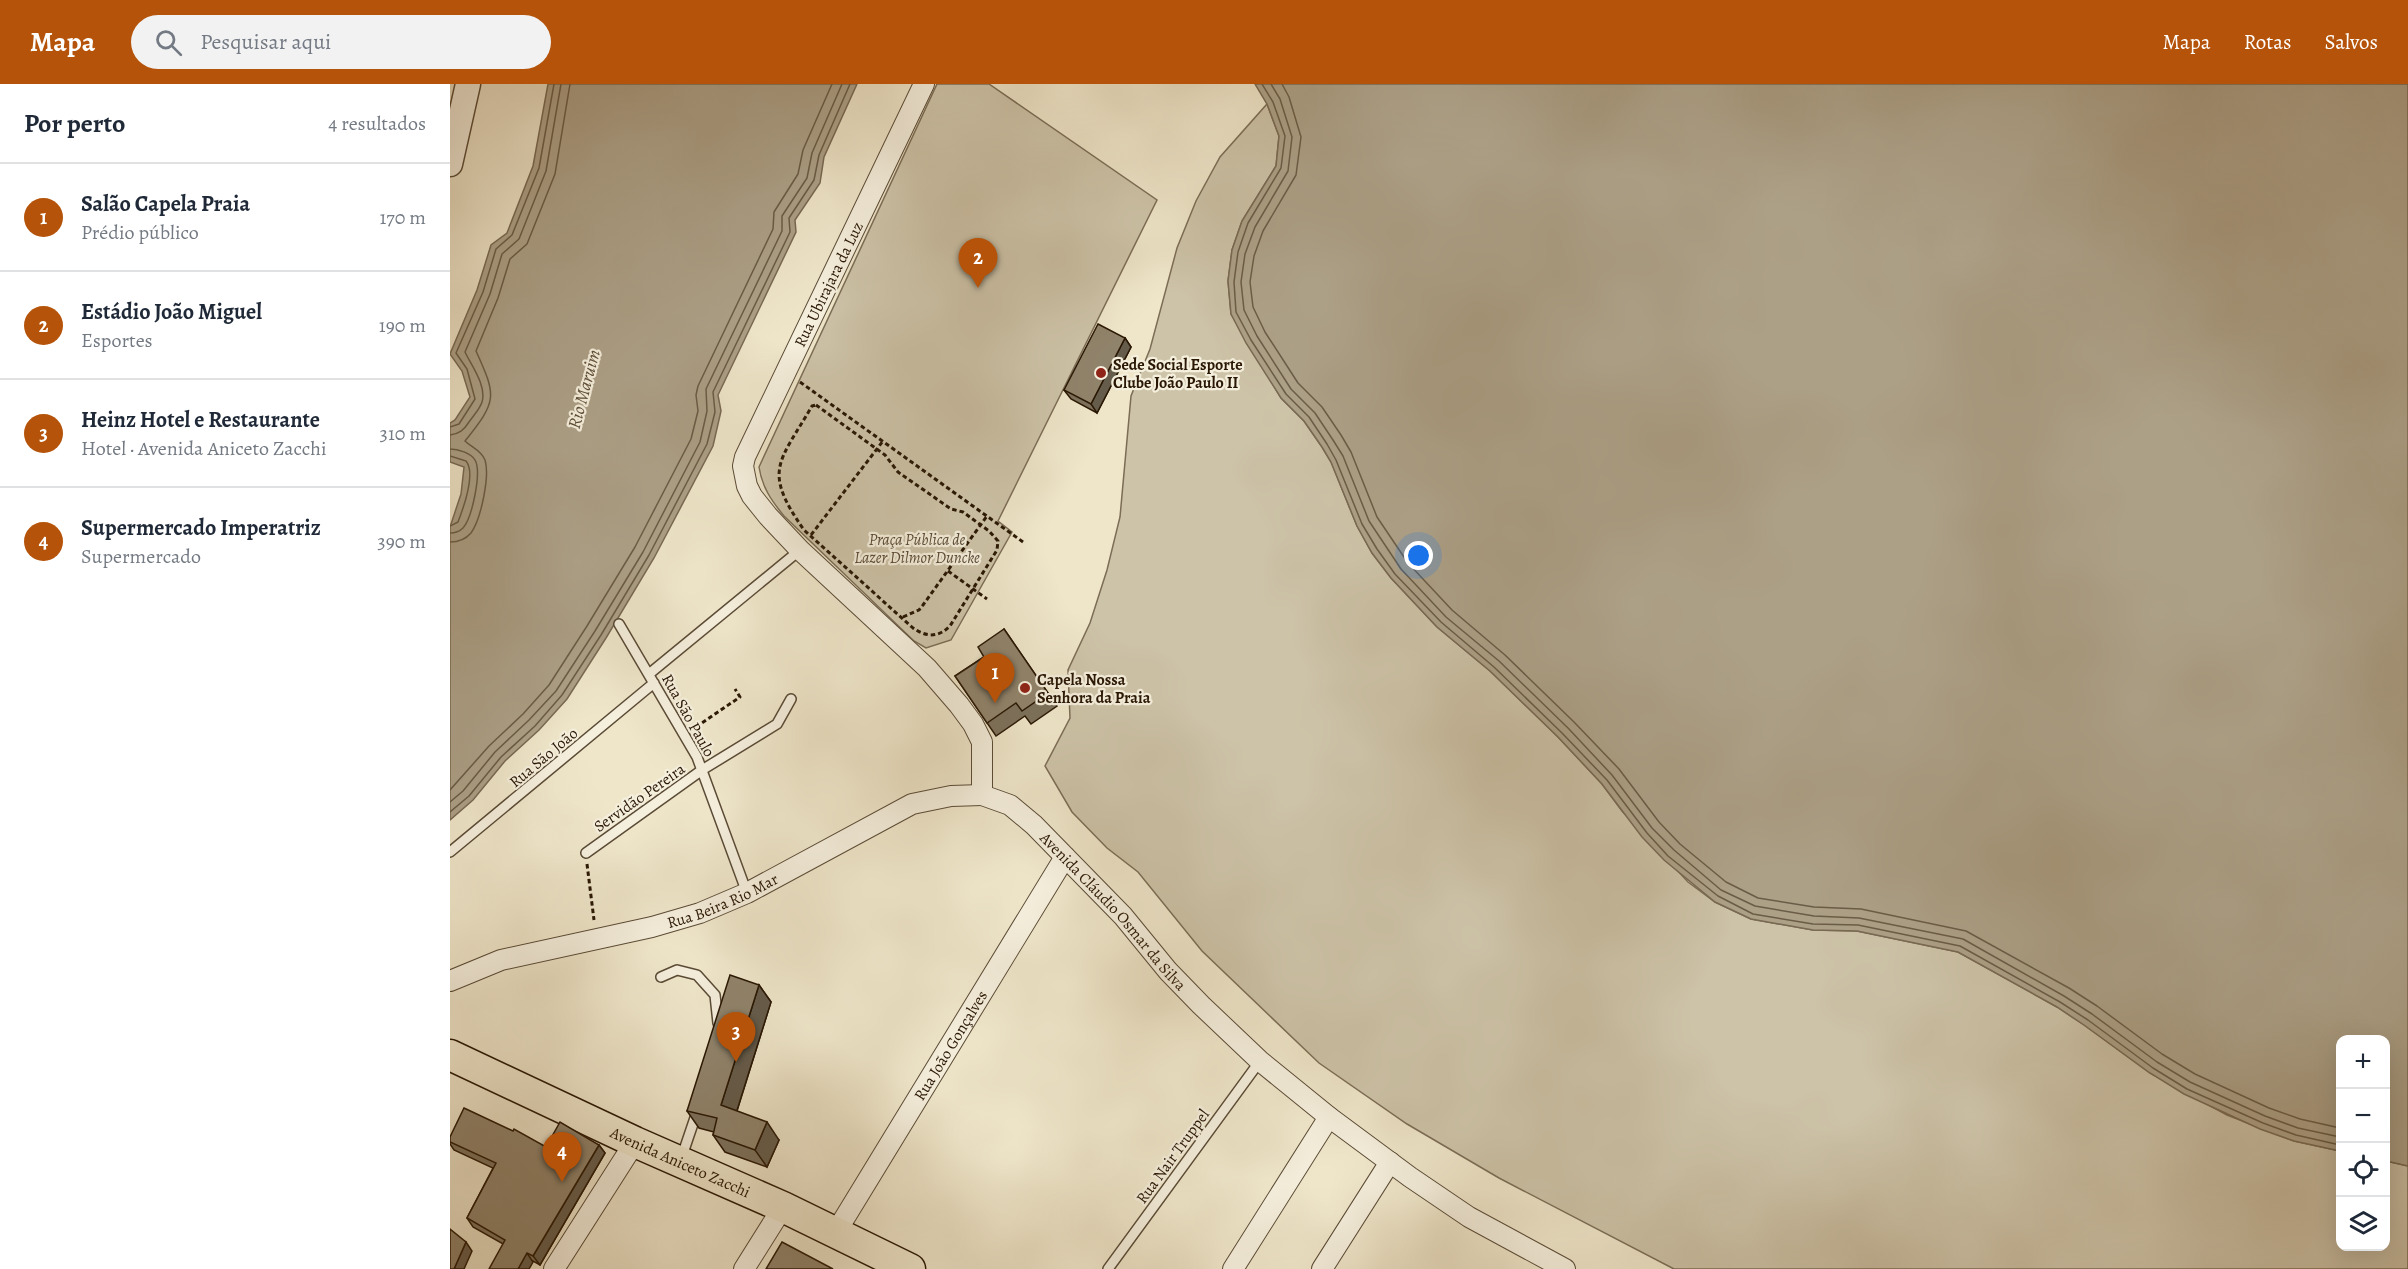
<!DOCTYPE html>
<html lang="pt">
<head>
<meta charset="utf-8">
<style>
	:root { --surface:#fff; --page:#f2f2f3; --text:#1f2937; --muted:#747a83; --line:#e0e1e3; --accent:#b45309 }
	body { margin:0; font-family:Alegreya,serif; background:var(--page); color:var(--text) }
	.controls { position:absolute; right:18px; bottom:18px; display:grid; overflow:hidden; border-radius:12px; box-shadow:0 6px 24px #0002 }
	.controls button { width:54px; height:54px; display:grid; place-items:center; padding:0; border:0; border-bottom:2px solid var(--line); background:var(--surface); color:var(--text); font:30px sans-serif }
	.you { position:absolute; left:969px; top:472px; width:21px; height:21px; margin:-15px; border:4px solid #fff; border-radius:50%; background:#1a73e8; box-shadow:0 0 0 9px #1a73e833 }
	.badge { display:grid; place-items:center; width:39px; height:39px; border-radius:50%; background:var(--accent); color:#fff; font-size:20px; font-weight:700 }
	.pin { position:absolute; translate:-50% -50px; filter:drop-shadow(0 2px 3px #0008) }
	.pin::after { content:''; position:absolute; top:32px; width:21px; height:18px; background:inherit; clip-path:polygon(0 0,100% 0,50% 100%) }
	.list { margin:0; padding:0; list-style:none }
	h2 { display:flex; justify-content:space-between; align-items:center; height:78px; margin:0; padding:0 24px; font-size:26px }
	h2 small { font-size:20px; font-weight:400; color:var(--muted) }
	.list li { display:grid; grid-template-columns:39px 1fr auto; gap:18px; align-items:center; box-sizing:border-box; height:108px; padding:0 24px; border-top:2px solid var(--line) }
	.list b { display:block; font-size:22px; white-space:nowrap }
	.list p { margin:0; font-size:20px; white-space:nowrap; color:var(--muted) }
	.list em { font-size:20px; font-style:normal; color:var(--muted) }
	.icon { flex:none; width:33px; height:33px; fill:none; stroke:currentColor; stroke-width:2; stroke-linecap:round; stroke-linejoin:round }
	.map { position:relative; flex:none; width:1958px; height:1185px; overflow:hidden }
	header { display:flex; align-items:center; gap:36px; box-sizing:border-box; height:84px; padding:0 30px; background:var(--accent); color:#fff }
	header strong { font-size:28px }
	nav { display:flex; gap:33px; margin-inline-start:auto; font-size:21px }
	.search { width:420px; height:54px; background:var(--page); display:flex; align-items:center; gap:15px; box-sizing:border-box; padding:0 21px; border-radius:33px; color:var(--muted); font-size:22px }
	main { display:flex }
	aside { flex:1; background:var(--surface) }
	.map>svg:first-child { display:block }
</style>
</head>
<body>
<header>
<strong>Mapa</strong>
<div class="search"><svg class="icon" aria-label="search" viewBox="0 0 24 24"><circle cx="10" cy="10" r="6"/><path d="M15 15l6 6"/></svg>Pesquisar aqui</div>
<nav><a>Mapa</a><a>Rotas</a><a>Salvos</a></nav>
</header>
<main>
<aside>
<h2>Por perto<small>4 resultados</small></h2>
<ul class="list">
<li><span class="badge">1</span><div><b>Salão Capela Praia</b><p>Prédio público</p></div><em>170 m</em></li>
<li><span class="badge">2</span><div><b>Estádio João Miguel</b><p>Esportes</p></div><em>190 m</em></li>
<li><span class="badge">3</span><div><b>Heinz Hotel e Restaurante</b><p>Hotel · Avenida Aniceto Zacchi</p></div><em>310 m</em></li>
<li><span class="badge">4</span><div><b>Supermercado Imperatriz</b><p>Supermercado</p></div><em>390 m</em></li>
</ul>
</aside>
<div class="map">
<svg width="1958" height="1185" viewBox="0 0 1958 1185">
	<rect width="100%" height="100%" fill="#efe6ca"/>
	<filter id="stains"><feTurbulence type="fractalNoise" baseFrequency=".00333" numOctaves="4"/><feColorMatrix values="0 0 0 0 .2 0 0 0 0 .09 0 0 0 0 .02 0 0 0 .5 -.17"/></filter>
	<radialGradient id="worn" r=".72"><stop offset=".6" stop-color="#630" stop-opacity="0"/><stop offset="1" stop-color="#630" stop-opacity=".3"/></radialGradient>
	<path fill="#cdc3a8" stroke="#7b6d56" stroke-width="1.5" d="M 487,0 L 539,0 L 707,116 L 548,437 L 562,448 L 501,556 L 476,564 L 464,557 L 334,432 C 321,416 312,403 309,383 Z
		M 817,20 L 829,52 L 826,82 L 792,137 L 782,166 L 778,197 L 781,230 L 831,314 L 854,337 L 872,363 L 881,378 L 907,442 L 922,469 L 941,494 L 987,543 L 1040,587 L 1108,653 L 1152,700 L 1172,727 L 1238,798 L 1265,818 L 1301,835 L 1363,846 L 1407,847 L 1508,868 L 1607,923 L 1634,941 L 1700,989 L 1777,1031 L 1844,1057 L 1890,1067 L 1890,1162 L 1936,1162 L 1936,1077 L 1958,1082 L 1958,1185 L 1224,1185 L 1049,1094 L 957,1040 L 869,979 L 752,867 L 688,788 L 657,764 L 622,728 L 595,682 L 620,634 L 618,586 L 640,539 L 657,486 L 670,433 L 681,312 L 700,265 L 727,164 L 746,117 L 770,73 Z"/>
	<path fill="#aca087" stroke="#786953" stroke-width="1.5" d="M 98,0 L 407,0 L 374,73 L 370,99 L 345,136 L 346,148 L 268,311 L 271,327 L 263,362 L 204,474 L 156,554 L 117,615 L 89,646 L 55,677 L 23,716 L 0,736 L 0,443 L 11,410 L 14,383 L 0,378 L 0,339 L 5,336 L 20,313 L 12,287 L 0,270 L 27,206 L 41,161 L 57,149 L 83,82 Z
		M 805,0 L 1958,0 L 1958,1082 L 1936,1077 L 1936,956 L 1890,956 L 1890,1067 L 1844,1057 L 1810,1045 L 1734,1010 L 1700,989 L 1634,941 L 1607,923 L 1508,868 L 1407,847 L 1363,846 L 1301,835 L 1265,818 L 1214,776 L 1192,753 L 1152,700 L 1108,653 L 1040,587 L 987,543 L 941,494 L 922,469 L 907,442 L 881,378 L 872,363 L 854,337 L 831,314 L 796,259 L 781,230 L 778,197 L 782,166 L 792,137 L 826,82 L 829,52 L 817,20 Z"/>
	<g fill="none" stroke-linecap="round" stroke-linejoin="round">
		<path stroke="#6a5c46" stroke-width="1.5" d="M 812,0 L 823,18 L 835,52 L 831,84 L 798,139 L 788,168 L 784,198 L 786,228 L 801,256 L 836,310 L 859,333 L 877,360 L 886,376 L 912,440 L 927,465 L 945,490 L 991,538 L 1044,583 L 1112,649 L 1157,696 L 1197,749 L 1218,772 L 1268,812 L 1303,830 L 1363,840 L 1408,841 L 1510,862 L 1610,918 L 1638,936 L 1703,984 L 1737,1005 L 1813,1039 L 1846,1051 L 1890,1061
			M 821,0 L 830,15 L 842,53 L 838,87 L 805,143 L 795,170 L 791,198 L 794,226 L 807,252 L 841,305 L 865,329 L 883,356 L 893,372 L 919,437 L 951,485 L 996,533 L 1049,577 L 1118,644 L 1162,691 L 1202,744 L 1224,766 L 1271,806 L 1305,822 L 1364,832 L 1409,834 L 1513,855 L 1614,912 L 1642,930 L 1707,978 L 1740,998 L 1815,1032 L 1848,1044 L 1890,1053
			M 832,0 L 839,13 L 851,53 L 846,91 L 813,147 L 804,172 L 800,198 L 803,223 L 815,248 L 848,299 L 872,323 L 891,351 L 901,368 L 927,433 L 958,479 L 1002,526 L 1055,571 L 1124,638 L 1169,685 L 1209,738 L 1230,760 L 1276,798 L 1308,814 L 1364,823 L 1411,825 L 1516,847 L 1619,904 L 1647,922 L 1712,970 L 1745,990 L 1819,1024 L 1850,1035 L 1890,1044
			M 0,343 L 9,340 L 25,315 L 17,285 L 6,269 L 33,208 L 46,165 L 62,151 L 89,84 L 104,0
			M 0,351 C 9,350 14,346 19,338 C 23,332 30,325 32,318 C 37,302 21,281 15,268 L 40,210 L 52,170 L 69,155 L 96,87 L 111,0
			M 0,365 C 8,365 21,369 25,376 C 32,388 22,434 13,444 C 9,448 5,449 0,449
			M 0,372 L 16,377 C 26,389 13,425 8,438 L 0,442
			M 0,458 C 8,458 15,456 21,449 C 31,435 40,392 35,376 C 31,366 22,364 15,357 C 47,317 47,313 26,267 L 48,214 L 60,175 L 77,160 L 105,90 L 120,0
			M 0,706 L 39,662 L 73,630 L 99,601 L 137,542 L 185,463 L 241,355 L 248,327 L 246,311 L 248,302 L 323,145 L 324,128 L 348,90 L 353,66 L 382,0
			M 0,718 L 13,707 L 45,668 L 79,636 L 106,607 L 145,547 L 193,468 L 250,358 L 257,327 L 256,305 L 332,147 L 332,132 L 357,94 L 362,69 L 392,0
			M 0,728 L 19,712 L 51,673 L 85,642 L 112,611 L 151,551 L 199,471 L 257,360 L 265,328 L 263,308 L 340,148 L 339,134 L 364,96 L 369,71 L 400,0"/>
		<defs>
			<path id="service" d="M 169,540 L 247,673 L 297,809
				M 199,590 L 350,466
				M 0,768 L 204,599
				M 136,769 L 252,686 L 327,640 L 341,615
				M 211,893 L 227,886 L 247,891 L 265,911 L 268,939
				M 231,1075 L 248,1025
				M 658,1185 L 810,977"/>
			<g id="minor">
				<path id="s1" d="M 474,0 L 295,373 L 293,382 L 297,402 L 302,412 L 318,432 L 350,466 L 477,584 L 509,621 L 523,640 L 532,658 L 532,711 L 560,721 L 584,741 L 673,832 L 718,887 L 751,921 L 810,977 L 879,1033 L 960,1093 L 1019,1133 L 1115,1185"/>
				<path id="s2" d="M 0,897 L 51,876 L 202,843 L 250,829 L 297,809 L 462,720 L 501,712 L 532,711"/>
				<path id="s3" d="M 386,1148 L 615,773"/>
				<path d="M 104,1185 L 185,1058"/>
				<path d="M 294,1185 L 333,1123"/>
				<path d="M 783,1185 L 879,1033"/>
				<path d="M 872,1185 L 940,1078"/>
			</g>
			<path id="tertiary" d="M 0,80 L 18,0"/>
			<g id="primary">
				<path id="s4" d="M 0,971 L 185,1058 L 333,1123 L 460,1185"/>
			</g>
		</defs>
		<use href="#service" stroke="#5a4b36" stroke-width="12"/>
		<use href="#minor" stroke="#5a4b36" stroke-width="22"/>
		<use href="#tertiary" stroke="#5a4b36" stroke-width="27"/>
		<use href="#primary" stroke="#291704" stroke-width="33"/>
		<path stroke="#291704" stroke-width="3" stroke-dasharray="4.5 3" stroke-linecap="butt" d="M 350,298 L 573,458
			M 366,321 L 435,371 L 448,388 L 501,425 L 513,428 L 539,447 L 548,457 L 547,466 L 500,542 C 488,554 476,553 463,544 L 354,446 C 312,386 329,379 362,322 Z
			M 361,451 L 433,357
			M 498,487 L 537,515
			M 453,533 L 469,526 L 473,521 L 537,432
			M 246,643 L 290,613 L 285,605
			M 137,780 L 144,836"/>
		<use href="#service" stroke="#f5efdd" stroke-width="9"/>
		<use href="#minor" stroke="#f5efdd" stroke-width="20"/>
		<use href="#tertiary" stroke="#f5efdd" stroke-width="24"/>
		<use href="#primary" stroke="#efe6ca" stroke-width="30"/>
	</g>
	<path fill="#7c715c" stroke="#291704" stroke-width="1.5" d="M 675,254 L 681,263 L 647,329 L 621,315 L 614,306 Z
		M 554,545 L 607,622 L 581,640 L 575,632 L 546,652 L 505,592 L 534,573 Z
		M 309,901 L 321,918 L 287,1027 L 329,1056 L 317,1083 L 275,1068 L 263,1051 L 264,1048 L 249,1044 L 237,1027 Z
		M 0,1053 L 96,1063 L 149,1061 L 155,1069 L 90,1181 L 23,1143 L 17,1134 L 43,1084 L 4,1066 L 0,1060 Z"/>
	<path fill="#655c4b" stroke="#291704" stroke-width="1.5" d="M 675,254 L 681,263 L 647,329 L 641,320 Z
		M 309,901 L 321,918 L 283,1039 L 271,1021 Z
		M 317,1038 L 329,1056 L 317,1083 L 305,1066 Z
		M 149,1061 L 155,1069 L 90,1181 L 83,1172 Z
		M 16,1158 L 22,1167 L 14,1185 L 4,1185 Z
		M 77,1169 L 83,1178 L 79,1185 L 68,1185 Z"/>
	<path fill="#90836b" stroke="#291704" stroke-width="1.5" d="M 648,240 L 675,254 L 641,320 L 614,306 Z
		M 554,545 L 598,609 L 572,627 L 566,619 L 537,639 L 505,592 L 534,573 L 528,563 Z
		M 280,891 L 309,901 L 271,1021 L 317,1038 L 305,1066 L 263,1051 L 267,1034 L 237,1027 Z
		M 14,1024 L 63,1047 L 64,1045 L 96,1063 L 110,1038 L 149,1061 L 83,1172 L 77,1169 L 68,1185 L 39,1185 L 55,1156 L 17,1134 L 46,1079 L 0,1058 L 0,1053 Z
		M 0,1145 L 16,1158 L 4,1185 L 0,1185 Z
		M 332,1158 L 383,1185 L 316,1185 Z"/>
	<g fill="#8f2418" stroke="#f5efdd" stroke-width="2">
		<circle cx="651" cy="289" r="6"/>
		<circle cx="575" cy="604" r="6"/>
	</g>
	<g text-anchor="middle" stroke-width="4.5" stroke-linejoin="round" paint-order="stroke">
		<g font-size="16" fill="#291704" stroke="#f5efdd">
			<text transform="translate(378 200) rotate(-64)" y="6">Rua Ubirajara da Luz</text>
			<text transform="translate(239 631) rotate(61)" y="6">Rua São Paulo</text>
			<text transform="translate(93 673) rotate(-40)" y="6">Rua São João</text>
			<text transform="translate(189 713) rotate(-35)" y="6">Servidão Pereira</text>
			<text dy="6" stroke="none"><textPath href="#s2" startOffset="285">Rua Beira Rio Mar</textPath></text>
			<text dy="6" stroke="none"><textPath href="#s1" startOffset="1024">Avenida Cláudio Osmar da Silva</textPath></text>
			<text dy="6" stroke="none"><textPath href="#s3" startOffset="219">Rua João Gonçalves</textPath></text>
			<text transform="translate(722 1072) rotate(-54)" y="6">Rua Nair Truppel</text>
			<text dy="6" stroke="none"><textPath href="#s4" startOffset="254">Avenida Aniceto Zacchi</textPath></text>
		</g>
		<g font-size="16" font-weight="bold" fill="#291704" stroke="#f5efdd" text-anchor="start">
			<text x="663" y="286">Sede Social Esporte<tspan x="663" dy="18">Clube João Paulo II</tspan></text>
			<text x="587" y="601">Capela Nossa<tspan x="587" dy="18">Senhora da Praia</tspan></text>
		</g>
		<g font-size="16" font-style="italic" fill="#5a4b35" stroke="#f5efdd">
			<text x="467" y="461">Praça Pública de<tspan x="467" dy="18">Lazer Dilmor Duncke</tspan></text>
		</g>
		<g font-size="18" font-style="italic" fill="#5d4e38" stroke="#f5efdd">
			<text transform="translate(134 305) rotate(-75)" y="6">Rio Maruim</text>
		</g>
	</g>
	<rect width="100%" height="100%" filter="url(#stains)"/>
	<rect width="100%" height="100%" fill="url(#worn)"/>
</svg>
<div class="controls">
<button>+</button>
<button>−</button>
<button><svg class="icon" aria-label="locate" viewBox="0 0 24 24"><circle cx="12" cy="12" r="6"/><path d="M12 2v4M12 18v4M2 12h4M18 12h4"/></svg></button>
<button><svg class="icon" aria-label="layers" viewBox="0 0 24 24"><path d="M12 4l9 5-9 5-9-5zM3 14l9 5 9-5"/></svg></button>
</div>
<div class="you"></div>
<div class="pin badge" style="left:545px;top:619px">1</div>
<div class="pin badge" style="left:528px;top:204px">2</div>
<div class="pin badge" style="left:286px;top:978px">3</div>
<div class="pin badge" style="left:112px;top:1098px">4</div>
</div>
</main>
</body>
</html>
